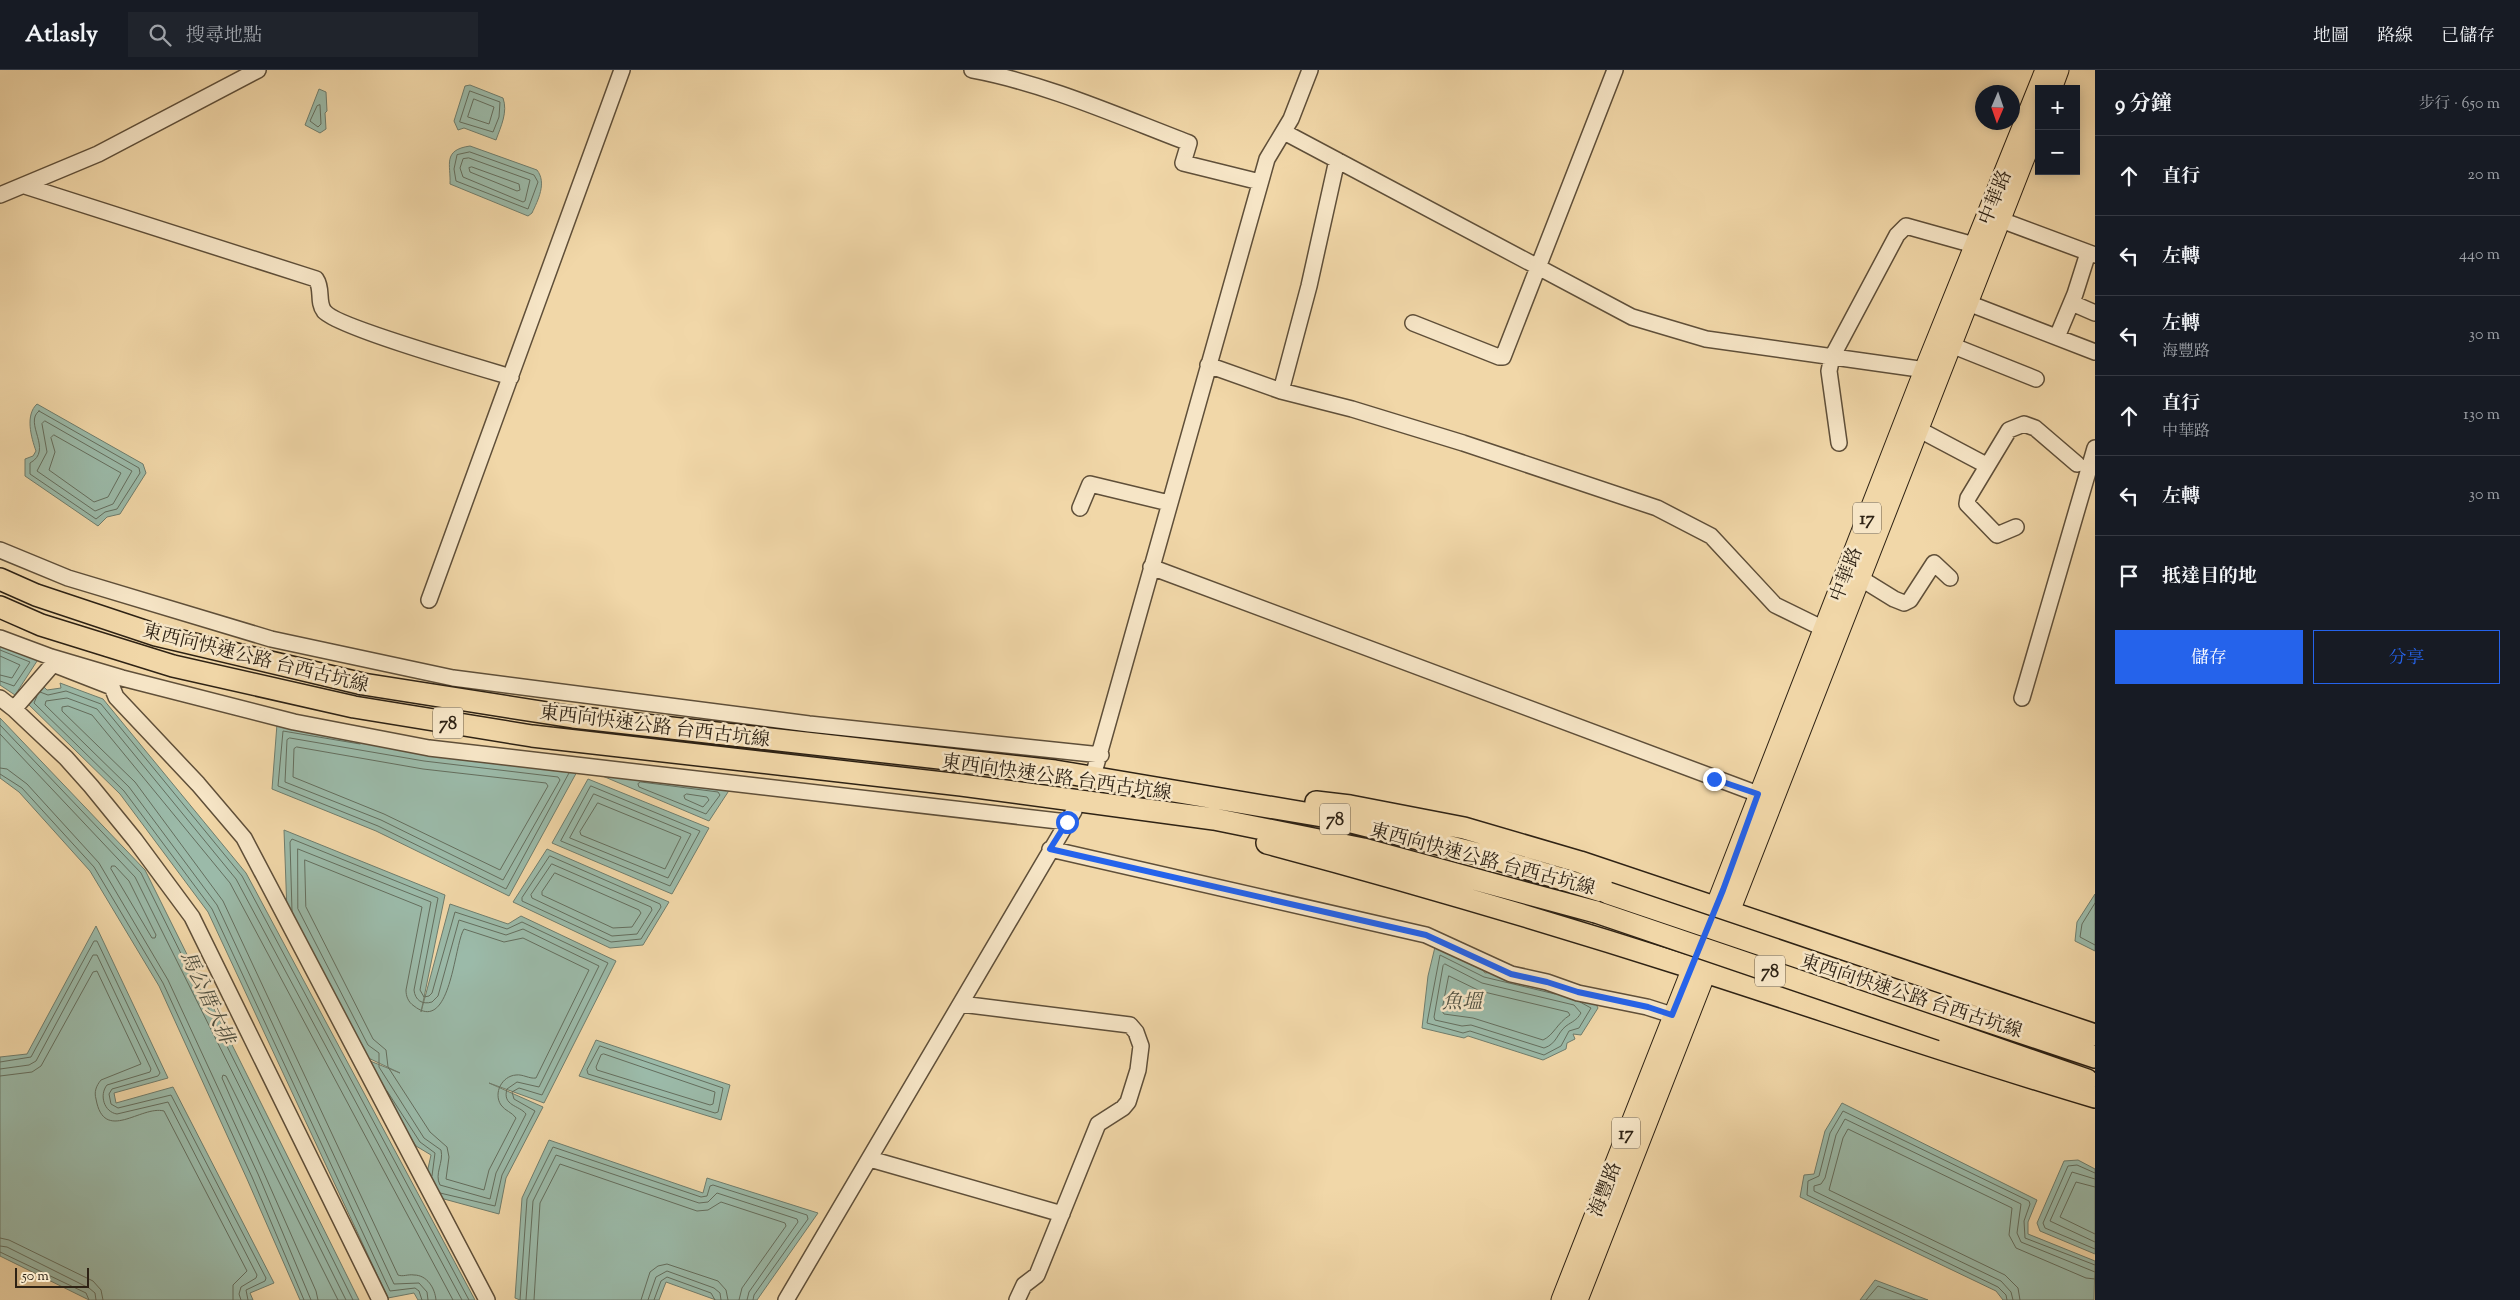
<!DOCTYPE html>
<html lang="zh-TW">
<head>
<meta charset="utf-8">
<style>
	:root { --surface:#171b24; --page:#20242c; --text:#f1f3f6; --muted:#9ea1a6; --line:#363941; --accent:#2563eb }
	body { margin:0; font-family:"Sorts Mill Goudy","Noto Serif TC",serif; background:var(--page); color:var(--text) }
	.controls { position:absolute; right:15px; top:15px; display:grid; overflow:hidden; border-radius:0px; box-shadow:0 2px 12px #0003 }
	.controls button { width:45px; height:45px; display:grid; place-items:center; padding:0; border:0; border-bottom:1px solid var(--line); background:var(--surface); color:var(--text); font:25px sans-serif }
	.compass { position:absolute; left:1975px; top:15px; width:45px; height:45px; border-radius:50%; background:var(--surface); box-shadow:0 2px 12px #0003; rotate:182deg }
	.scale { position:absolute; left:15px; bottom:12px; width:74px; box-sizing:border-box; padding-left:5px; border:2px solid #2e2214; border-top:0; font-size:14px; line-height:18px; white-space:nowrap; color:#2e2214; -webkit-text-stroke:4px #f6e5c6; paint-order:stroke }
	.stop { position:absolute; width:15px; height:15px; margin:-11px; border:4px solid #2563eb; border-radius:50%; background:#fff }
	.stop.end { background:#2563eb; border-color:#fff; box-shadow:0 1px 5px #0008 }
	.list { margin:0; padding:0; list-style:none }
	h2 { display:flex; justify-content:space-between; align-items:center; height:65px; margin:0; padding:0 20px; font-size:21px }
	h2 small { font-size:16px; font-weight:400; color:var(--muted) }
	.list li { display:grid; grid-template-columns:32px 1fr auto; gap:15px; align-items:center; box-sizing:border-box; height:80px; padding:0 20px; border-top:1px solid var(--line) }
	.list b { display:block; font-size:19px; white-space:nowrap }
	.list p { margin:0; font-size:16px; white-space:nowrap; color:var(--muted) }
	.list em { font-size:16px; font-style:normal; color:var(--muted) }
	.actions { display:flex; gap:10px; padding:15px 20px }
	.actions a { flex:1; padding:11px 0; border:1px solid var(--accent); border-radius:0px; text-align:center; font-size:18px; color:var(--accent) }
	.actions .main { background:var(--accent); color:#fff }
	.icon { flex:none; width:28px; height:28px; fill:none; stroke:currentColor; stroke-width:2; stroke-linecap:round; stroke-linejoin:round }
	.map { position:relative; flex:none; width:2095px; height:1230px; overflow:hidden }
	header { display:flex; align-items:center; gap:30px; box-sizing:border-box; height:70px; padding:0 25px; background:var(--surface); border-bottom:1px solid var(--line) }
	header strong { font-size:24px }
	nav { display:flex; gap:28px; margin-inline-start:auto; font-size:18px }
	.search { width:350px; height:45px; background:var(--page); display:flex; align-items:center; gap:12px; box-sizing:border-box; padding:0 18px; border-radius:0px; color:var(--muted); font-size:19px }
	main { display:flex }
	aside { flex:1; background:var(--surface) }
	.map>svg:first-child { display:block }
</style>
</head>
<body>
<header>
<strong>Atlasly</strong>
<div class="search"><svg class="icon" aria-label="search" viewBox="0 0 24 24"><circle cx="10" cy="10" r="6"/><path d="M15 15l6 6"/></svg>搜尋地點</div>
<nav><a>地圖</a><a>路線</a><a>已儲存</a></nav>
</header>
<main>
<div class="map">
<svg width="2095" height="1230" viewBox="0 0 2095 1230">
	<rect width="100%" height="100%" fill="#f1d7a8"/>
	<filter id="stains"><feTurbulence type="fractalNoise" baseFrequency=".004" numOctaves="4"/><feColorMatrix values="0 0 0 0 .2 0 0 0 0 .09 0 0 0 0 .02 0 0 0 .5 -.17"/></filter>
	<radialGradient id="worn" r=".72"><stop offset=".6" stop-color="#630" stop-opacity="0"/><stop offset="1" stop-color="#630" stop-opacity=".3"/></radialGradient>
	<path fill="#9bbaa9" stroke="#6f7d6d" d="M 470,15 L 503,28 C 508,42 501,56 496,70 L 464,58 L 458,60 L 454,51 L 465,16 Z
		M 319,19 L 326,22 L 327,41 L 325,43 L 326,59 L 320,63 L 305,55 Z
		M 470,76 L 537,100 C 547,113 538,130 532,143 L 528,146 L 450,114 C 451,95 442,80 470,76 Z
		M 37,334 L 143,394 L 146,403 L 120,444 L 107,447 L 98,456 L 25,406 L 25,389 L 33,386 L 36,381 C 31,367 25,345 37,334 Z
		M 0,574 L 39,588 L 15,625 L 0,615 Z
		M 40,613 L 47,620 L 61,618 L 60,613 L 103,629 L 246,803 L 475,1230 L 418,1230 L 414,1223 L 388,1228 L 208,842 L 120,724 L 26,632 Z
		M 0,648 L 145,800 L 359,1230 L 300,1230 L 247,1109 L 159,916 L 90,801 L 19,722 L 0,708 Z
		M 277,654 L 579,698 L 509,826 L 376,761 L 272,719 Z
		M 586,699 L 730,719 L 709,751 Z
		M 588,709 L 709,758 L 672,824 L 552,773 Z
		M 284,760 L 445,825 L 421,942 L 450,834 L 508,854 L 521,846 L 616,891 L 544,1033 L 489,1013 L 543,1037 L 506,1108 L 499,1144 L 433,1126 L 425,1112 L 431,1085 L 416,1076 L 360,987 L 400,1003 L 360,984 L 287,842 Z
		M 547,779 L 669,832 L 643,875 L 610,878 L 513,832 Z
		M 2095,824 L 2095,881 L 2075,871 L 2077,852 Z
		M 96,856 L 168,1008 L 114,1023 L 116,1033 L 173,1017 L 274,1213 L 250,1223 L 253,1230 L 89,1230 L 0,1186 L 0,987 L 27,984 Z
		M 1435,877 L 1481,898 L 1485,903 L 1492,902 L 1596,934 L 1598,938 L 1581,965 L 1573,964 L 1575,969 L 1567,973 L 1566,979 L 1543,990 L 1468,966 L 1464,968 L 1422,958 L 1428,906 Z
		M 596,970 L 730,1015 L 721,1050 L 579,1006 Z
		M 1842,1033 L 2037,1130 L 2028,1152 L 2028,1164 L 2095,1191 L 2094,1230 L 2003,1230 L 1996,1221 L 1800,1127 L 1804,1105 L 1814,1104 L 1825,1061 Z
		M 549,1070 L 703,1123 L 707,1108 L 818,1143 L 757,1230 L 716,1230 L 666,1212 L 659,1230 L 520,1230 L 515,1228 L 522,1128 Z
		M 2078,1090 L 2095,1099 L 2095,1184 L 2040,1161 L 2037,1153 L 2064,1091 Z
		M 1875,1210 L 1928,1230 L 1860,1230 Z"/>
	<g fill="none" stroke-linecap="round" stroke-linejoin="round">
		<path stroke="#646e5e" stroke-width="1" d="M 470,21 L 500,32 L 499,47 L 493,62 L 460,52 Z
			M 474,29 L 494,37 L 489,54 L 468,47 Z
			M 320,35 L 321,54 L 318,57 L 310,51 L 317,36 Z
			M 470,82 L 534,105 L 538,112 L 528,139 L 456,111 L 454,99 L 457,85 Z
			M 469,88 L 530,110 L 525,131 L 523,132 L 463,107 L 460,98 L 463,89 Z
			M 472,97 L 519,114 L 520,120 L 517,121 L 470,102 L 469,98 Z
			M 39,341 L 139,398 L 140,403 L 117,439 L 105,442 L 96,449 L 30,404 L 30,393 C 54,380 23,353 39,341 Z
			M 45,351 L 132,401 L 113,434 L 95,441 L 37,401 L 47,382 L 42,354 Z
			M 54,365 L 121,403 L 108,427 L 94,432 L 49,400 L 55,382 L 51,368 Z
			M 0,580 L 30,592 L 14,616 L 0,611
			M 0,586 L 20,595 L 12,608 L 0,605
			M 40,622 L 48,625 L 66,621 L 101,634 L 242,806 L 469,1230
			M 37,626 L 34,633 L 124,721 L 212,839 L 390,1221 L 415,1218 L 419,1221 L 422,1230
			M 0,655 L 141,803 L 353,1230
			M 0,664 L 135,807 L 346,1230
			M 290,668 L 424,691 L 558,707 L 560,710 L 503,810 L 381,750 L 285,712 L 287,670 Z
			M 360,674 L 283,661 L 278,716 L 378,756 L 506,819 L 569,703
			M 297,677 L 423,699 L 546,713 L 548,716 L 500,800 L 384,744 L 293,707 L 294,679 Z
			M 0,698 L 7,699 L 27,714 L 99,793 L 168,910 L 258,1104 L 311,1230
			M 0,704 L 22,718 L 94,797 L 163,913 L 252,1107 L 304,1230
			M 641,712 L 718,722 L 720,725 L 706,744 L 639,717 L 638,714 Z
			M 591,716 L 700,761 L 670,816 L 561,771 Z
			M 594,724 L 691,764 L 668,808 L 570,768 Z
			M 687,724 L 707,727 L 709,730 L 703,737 L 685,729 L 684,726 Z
			M 598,733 L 681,767 L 665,799 L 581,765 L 580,762 Z
			M 298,779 L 431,832 L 414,920 C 415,930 422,935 432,932 L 438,926 L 459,850 L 506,865 L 523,859 L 599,896 L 539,1017 L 517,1012 L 507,1019 C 502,1036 519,1035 526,1044 L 496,1103 L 490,1129 L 440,1115 C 434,1104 444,1092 441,1080 L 424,1068 L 379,997 L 379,983 L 368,975 L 298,839 Z
			M 550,786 L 660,834 L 661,837 L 641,869 L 611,872 L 522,831 L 522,828 Z
			M 305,790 L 422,837 L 406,920 C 406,926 408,932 414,936 C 451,965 454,874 464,859 L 504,872 L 523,868 L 589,900 L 536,1008 C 529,1009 523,1004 516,1005 C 502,1006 493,1023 501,1035 C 505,1041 512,1042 516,1048 L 489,1100 L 484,1120 L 446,1109 L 449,1087 L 447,1077 L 430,1062 L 388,997 L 386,980 L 373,969 L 306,837 Z
			M 552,794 L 651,837 L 652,840 L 637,864 L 612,866 L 532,828 L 531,825 Z
			M 112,796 L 115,796 L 129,811 L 156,865 L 155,868 L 152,868 L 111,799 Z
			M 555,803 L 639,840 L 641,843 L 632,857 L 613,858 L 542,825 L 542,822 Z
			M 2095,833 L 2082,854 L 2080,867 L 2095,875
			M 292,841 L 290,772 L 292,769 L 438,828 L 420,920 L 424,927 L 429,926 L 432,923 L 455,842 L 507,859 L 522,852 L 608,893 L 542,1025 L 519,1018 L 512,1022 L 514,1029 L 535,1041 L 502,1105 L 495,1136 L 440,1123
			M 1445,894 L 1482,913 L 1574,935 L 1581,943 C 1576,951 1573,951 1566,956 C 1557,963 1557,974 1544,978 L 1471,955 L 1462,956 L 1435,950 L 1434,947 L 1443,896 Z
			M 1449,906 L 1480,921 L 1568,942 L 1570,945 C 1557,953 1554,965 1543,970 L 1473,948 L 1444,944 L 1442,941 Z
			M 1555,924 L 1484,907 L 1440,885 L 1427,953 L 1463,963 L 1470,961 L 1544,985 L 1561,976 L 1569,961 L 1579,958 L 1591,938 L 1580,932
			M 600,976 L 723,1018 L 718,1042 L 715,1043 L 588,1004 L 587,1000 Z
			M 604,984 L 715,1022 L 713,1034 L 710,1035 L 597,1000 L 596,997 L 601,985 Z
			M 0,992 L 31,987 L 94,871 L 97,871 L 160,1003 L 158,1006 L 112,1019 L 109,1024 L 111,1034 L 118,1038 L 171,1025 L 266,1208 L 265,1211 L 246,1220 L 248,1230
			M 0,999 L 29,995 L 36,991 L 93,885 L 97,885 L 151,999 L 150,1002 L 107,1015 C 99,1025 104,1042 117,1044 L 168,1032 L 257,1205 L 256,1208 L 241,1217 L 239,1224 L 241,1230
			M 0,1006 L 32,1002 L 41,996 L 93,902 L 97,901 L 141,994 L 101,1010 C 96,1016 94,1022 96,1029 C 104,1074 141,1035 164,1041 L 247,1201 L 233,1215 L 233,1230
			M 387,1021 L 420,1072 L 435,1083 L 432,1106
			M 2095,1103 L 2077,1095 L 2068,1096 L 2043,1153 L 2045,1158 L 2095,1179
			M 2095,1109 L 2072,1102 L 2050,1151 L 2095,1172
			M 2095,1117 L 2076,1112 L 2060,1147 L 2095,1164
			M 0,1168 L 9,1170 L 93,1211 L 101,1220 L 103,1230
			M 0,1176 L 7,1177 L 89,1218 L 95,1223 L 96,1230
			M 0,1182 L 86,1223 L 89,1230
			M 318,1230 L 316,1221 L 222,1008 L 223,1005 L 226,1006 L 338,1230
			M 428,1230 L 427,1222 L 419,1213 L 394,1214 L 217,835 L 129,717 L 45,635 L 46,631 L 67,628 L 97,639 L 236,809 L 462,1230
			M 436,1230 C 435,1218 427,1205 414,1205 C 408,1204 403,1207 398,1205 L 223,831 L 135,712 L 62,641 L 62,637 L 68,636 L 92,645 L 230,813 L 453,1230
			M 520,1230 L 527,1129 L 553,1077 L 701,1127 L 707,1126 L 710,1116 L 713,1115 L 807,1145 L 808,1149 L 754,1225 L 753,1230
			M 526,1230 L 533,1131 L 556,1085 L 699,1133 L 708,1132 L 717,1123 L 797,1149 L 798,1152 L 749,1222 L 747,1230
			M 534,1230 L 540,1133 L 560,1094 L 697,1141 L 708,1140 L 721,1132 L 785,1153 L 786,1156 L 742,1218 L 739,1230
			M 641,1230 L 650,1202 L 658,1196 L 667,1194 L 718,1211 L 726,1220 L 728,1230
			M 648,1230 L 656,1207 L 667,1201 L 714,1218 L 720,1223 L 721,1230
			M 654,1230 L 661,1211 L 667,1207 L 711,1223 L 715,1230
			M 1866,1230 L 1878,1216 L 1915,1230
			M 2007,1230 L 2006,1225 L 1998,1217 L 1807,1125 L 1808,1111 L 1819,1106 L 1830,1063 L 1843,1041 L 2029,1131 L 2030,1134 L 2024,1151 L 2025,1168 L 2095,1195
			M 2013,1230 L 2011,1222 L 2001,1211 L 1814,1121 L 1814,1116 L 1821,1114 L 1825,1108 L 1836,1065 L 1845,1049 L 2021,1134 L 2017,1163 L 2021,1172 L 2095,1202
			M 2020,1230 L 2018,1218 L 2005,1205 L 1829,1120 L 1843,1068 L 1848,1059 L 2012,1138 L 2009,1165 L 2016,1178 L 2086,1208 L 2095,1209"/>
		<defs>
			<path id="minor" d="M 972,0 C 1047,14 1118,46 1189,73 L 1183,93 L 1260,112
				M 1284,62 L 1632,247 L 1706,269 L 1933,301
				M 25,116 L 316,209 C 323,219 317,232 324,241 C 334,256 484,299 511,307
				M 0,125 L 98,84 L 258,0
				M 2001,150 L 2095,185
				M 1968,233 L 2095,282
				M 2072,233 L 2095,243
				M 1413,253 L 1499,287 L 1503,287 L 1615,0
				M 2057,267 L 2075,224 L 2088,183
				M 1951,275 L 2036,309
				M 1208,295 L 1281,321 L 1352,339 L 1463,373 L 1657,438 L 1711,466 L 1775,535 L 1824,559
				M 1281,321 L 1309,216 L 1337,90
				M 1918,359 L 1986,395
				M 1839,373 L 1829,301 L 1832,287 L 1897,165 L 1906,156 L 1974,175
				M 1080,438 L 1090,414 L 1169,433
				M 2016,457 L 1997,465 L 1967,434 L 1968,428 L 2009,360 L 2024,354 L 2035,358 L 2077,394
				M 0,480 L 68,508 L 271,569 L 453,608 L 809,654 L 1101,685
				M 1151,497 L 1758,724
				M 1860,508 L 1894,529 L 1904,533 L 1910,530 L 1934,493 L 1950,508
				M 429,530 L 622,0
				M 0,568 L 51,587 L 122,608 L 294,652 L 429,678 L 1067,752
				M 0,628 L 14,639 L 53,594 L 112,617 L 116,627 L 198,714 L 244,768 L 487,1230
				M 2022,628 L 2095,378
				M 14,639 L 66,688 L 91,716 L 135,770 L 192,847 L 380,1230
				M 1095,699 L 1267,89 L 1291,49 L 1310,0
				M 1050,779 L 1426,865 L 1511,904 L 1547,912 L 1578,923 L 1647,937 L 1672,945
				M 961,934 L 1130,955 L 1136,962 L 1141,976 L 1138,1000 L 1128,1032 L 1123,1038 L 1098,1054 L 1037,1205 L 1024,1215 L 1017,1230
				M 870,1089 L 1062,1144
				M 786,1230 L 1074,741"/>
			<path id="major" d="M 2052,19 L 2059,0
				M 1710,850 L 1924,300 L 2045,0
				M 1561,1230 L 1697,885
				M 1578,1230 L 2039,52"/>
			<path id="highway" d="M 0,509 L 36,525 L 156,565 L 363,614 L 573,647 L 1055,701 L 1340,749 L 1486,786 L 1608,823
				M 0,537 L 41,555 L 173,596 L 354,637 L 532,666 L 961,715 L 1214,749 L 1363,779 L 1596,842
				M 1316,732 L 1350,736 L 1464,758 L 1580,792 L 2095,965
				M 1267,773 C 1410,811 1552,853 1693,898 C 1827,941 1960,987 2095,1027
				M 1948,938 L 2095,987
				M 1943,960 L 2087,1010"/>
		</defs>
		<use href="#minor" stroke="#5f4f39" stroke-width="18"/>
		<use href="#major" stroke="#2e2214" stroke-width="21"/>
		<use href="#highway" stroke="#2e2214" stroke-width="24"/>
		<use href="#minor" stroke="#f6e5c6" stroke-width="15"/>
		<use href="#major" stroke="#f1d7a8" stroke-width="19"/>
		<use href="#highway" stroke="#f1d7a8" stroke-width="21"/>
		<defs>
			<path id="highway-bridge" d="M 1608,823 L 1948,938
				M 1596,842 L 1943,960"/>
		</defs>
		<use href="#highway-bridge" stroke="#2e2214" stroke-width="24" stroke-linecap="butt"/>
		<use href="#highway-bridge" stroke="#f1d7a8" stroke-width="21"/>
	</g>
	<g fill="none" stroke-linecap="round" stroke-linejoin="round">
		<path stroke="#2563eb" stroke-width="6" d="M 1067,752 L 1050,779 L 1426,865 L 1511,904 L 1547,912 L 1578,922 L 1648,937 L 1672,945 L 1723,820 L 1758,724 L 1714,709"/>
	</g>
	<g text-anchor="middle" stroke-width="5" stroke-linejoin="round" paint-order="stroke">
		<g fill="#f6e5c6" stroke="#6a5c49" stroke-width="1">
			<rect x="1853" y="432.5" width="28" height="31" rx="4"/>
			<rect x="433" y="637.5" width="30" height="31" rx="4"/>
			<rect x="1320" y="733.5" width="30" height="31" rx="4"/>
			<rect x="1755" y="885.5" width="30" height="31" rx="4"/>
			<rect x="1612" y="1047.5" width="28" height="31" rx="4"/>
		</g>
		<g font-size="18" font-weight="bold" fill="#2e2214">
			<text x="1867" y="454">17</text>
			<text x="448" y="659">78</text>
			<text x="1335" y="755">78</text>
			<text x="1770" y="907">78</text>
			<text x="1626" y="1069">17</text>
		</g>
		<g font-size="19" fill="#2e2214" stroke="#f6e5c6">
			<text transform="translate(1994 127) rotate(-68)" y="7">中華路</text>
			<text transform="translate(1845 504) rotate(-69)" y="7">中華路</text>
			<text transform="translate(256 587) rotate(14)" y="7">東西向快速公路 台西古坑線</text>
			<text transform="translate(655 655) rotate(7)" y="7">東西向快速公路 台西古坑線</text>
			<text transform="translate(1057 706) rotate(8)" y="7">東西向快速公路 台西古坑線</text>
			<text transform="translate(1483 788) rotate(15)" y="7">東西向快速公路 台西古坑線</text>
			<text transform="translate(1912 925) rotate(18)" y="7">東西向快速公路 台西古坑線</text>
			<text transform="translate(1604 1119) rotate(-69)" y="7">海豐路</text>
		</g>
		<g font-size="20" font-style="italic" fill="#4f5041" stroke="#f6e5c6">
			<text transform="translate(208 927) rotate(65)" y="7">馬公厝大排</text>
			<text x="1462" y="938">魚塭</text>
		</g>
	</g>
	<rect width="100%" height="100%" filter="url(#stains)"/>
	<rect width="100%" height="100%" fill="url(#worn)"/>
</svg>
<div class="controls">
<button>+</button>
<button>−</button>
</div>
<svg class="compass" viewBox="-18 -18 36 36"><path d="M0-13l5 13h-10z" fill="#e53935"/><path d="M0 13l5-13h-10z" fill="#9ea1a6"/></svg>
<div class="scale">50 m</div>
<div class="stop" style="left:1067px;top:752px"></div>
<div class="stop end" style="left:1714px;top:709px"></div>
</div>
<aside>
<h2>9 分鐘<small>步行 · 650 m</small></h2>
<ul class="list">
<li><svg class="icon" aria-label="ahead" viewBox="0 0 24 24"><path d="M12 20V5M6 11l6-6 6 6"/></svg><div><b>直行</b></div><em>20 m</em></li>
<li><svg class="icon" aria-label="left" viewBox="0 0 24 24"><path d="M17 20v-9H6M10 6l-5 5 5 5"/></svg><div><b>左轉</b></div><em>440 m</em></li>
<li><svg class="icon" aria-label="left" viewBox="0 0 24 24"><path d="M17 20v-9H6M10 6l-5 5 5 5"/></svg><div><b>左轉</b><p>海豐路</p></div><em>30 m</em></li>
<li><svg class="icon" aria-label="ahead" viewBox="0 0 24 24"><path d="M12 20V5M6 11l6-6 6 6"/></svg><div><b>直行</b><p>中華路</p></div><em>130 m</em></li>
<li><svg class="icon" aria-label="left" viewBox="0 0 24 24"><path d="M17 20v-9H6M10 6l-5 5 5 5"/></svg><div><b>左轉</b></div><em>30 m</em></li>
<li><svg class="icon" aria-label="arrive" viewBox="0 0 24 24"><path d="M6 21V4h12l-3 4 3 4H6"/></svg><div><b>抵達目的地</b></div></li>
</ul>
<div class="actions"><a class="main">儲存</a><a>分享</a></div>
</aside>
</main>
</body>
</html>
